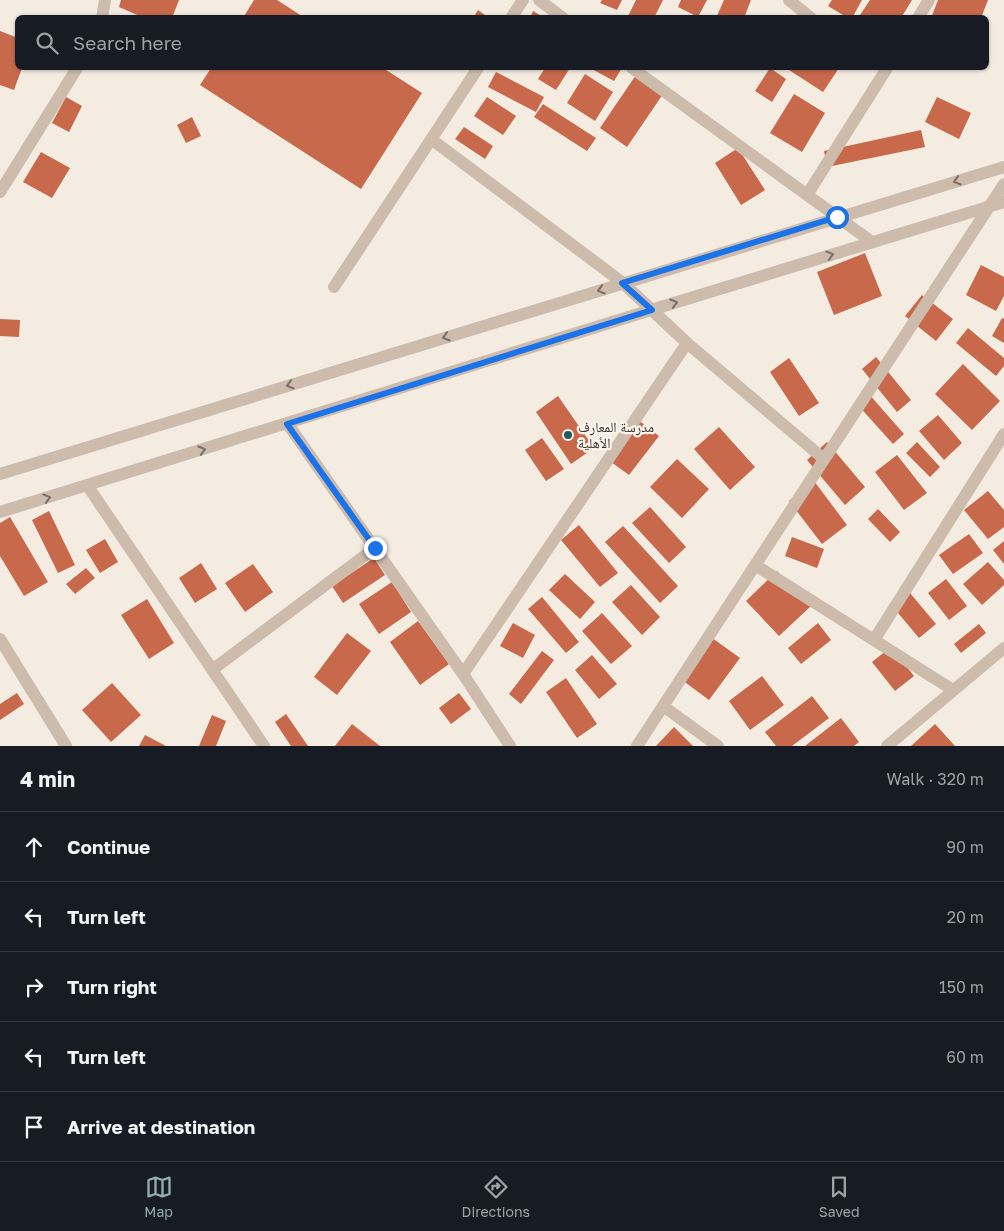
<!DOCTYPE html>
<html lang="en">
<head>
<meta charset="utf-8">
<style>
	:root { --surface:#171b24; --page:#242831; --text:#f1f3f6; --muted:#9ea1a6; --line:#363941; --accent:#92aeb2 }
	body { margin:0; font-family:"Golos Text","Noto Naskh Arabic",sans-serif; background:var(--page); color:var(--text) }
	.stop { position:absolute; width:15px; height:15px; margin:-11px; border:4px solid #1a73e8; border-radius:50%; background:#fff }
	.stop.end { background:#1a73e8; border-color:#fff; box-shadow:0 1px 5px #0008 }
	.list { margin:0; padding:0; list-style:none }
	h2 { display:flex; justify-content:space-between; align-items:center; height:65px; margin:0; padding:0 20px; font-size:21px }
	h2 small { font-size:16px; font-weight:400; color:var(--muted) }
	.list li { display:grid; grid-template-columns:32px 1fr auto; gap:15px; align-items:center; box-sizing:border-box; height:70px; padding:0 20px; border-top:1px solid var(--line) }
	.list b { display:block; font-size:19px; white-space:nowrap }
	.list em { font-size:16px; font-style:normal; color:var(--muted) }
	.icon { flex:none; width:28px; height:28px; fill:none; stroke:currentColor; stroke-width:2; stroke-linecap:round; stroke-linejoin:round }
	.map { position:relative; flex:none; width:1004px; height:746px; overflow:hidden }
	.search { position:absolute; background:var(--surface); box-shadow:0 1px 4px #0004; left:15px; right:15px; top:15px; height:55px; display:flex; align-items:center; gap:12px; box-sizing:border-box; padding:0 18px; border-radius:8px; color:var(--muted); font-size:19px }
	.sheet { height:415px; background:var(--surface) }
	nav { display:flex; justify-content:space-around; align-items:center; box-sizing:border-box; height:70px; border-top:1px solid var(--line); background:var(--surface); font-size:14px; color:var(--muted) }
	nav a { display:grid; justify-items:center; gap:2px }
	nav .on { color:var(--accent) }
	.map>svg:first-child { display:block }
</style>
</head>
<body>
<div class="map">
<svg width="1004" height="746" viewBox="0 0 1004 746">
	<rect width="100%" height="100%" fill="#f4ebe1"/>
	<path fill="#c8694b" d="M 121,0 L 179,0 L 172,18 L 144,18 L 119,7 Z
		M 254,0 L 277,0 L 305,18 L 243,18 Z
		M 602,0 L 622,0 L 617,10 L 600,3 Z
		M 636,0 L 663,0 L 654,18 L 627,18 Z
		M 681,0 L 707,0 L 698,17 L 678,7 Z
		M 724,0 L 751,0 L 744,18 L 716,18 Z
		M 832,0 L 862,0 L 852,18 L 848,18 L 828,6 Z
		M 870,0 L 912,0 L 901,18 L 858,18 Z
		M 938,0 L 988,0 L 981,18 L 931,18 Z
		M 478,10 L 489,18 L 473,18 Z
		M 533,11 L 545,18 L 530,18 Z
		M 0,31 L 18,38 L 18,68 L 22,68 L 14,90 L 0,85 Z
		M 211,68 L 383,68 L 422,93 L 361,189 L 200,85 Z
		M 545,68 L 570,68 L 556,90 L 538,79 Z
		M 590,68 L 622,68 L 614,81 Z
		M 770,68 L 786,79 L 772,102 L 755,91 Z
		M 791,68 L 839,68 L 823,92 L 789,70 Z
		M 496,72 L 544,97 L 536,112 L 488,87 Z
		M 585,74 L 613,92 L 595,121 L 567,103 Z
		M 636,75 L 663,94 L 627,147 L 600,128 Z
		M 794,94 L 825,113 L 802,152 L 770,133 Z
		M 66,97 L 82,106 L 69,132 L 52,123 Z
		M 487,97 L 516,116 L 503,135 L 474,116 Z
		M 937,97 L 971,113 L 959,139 L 925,122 Z
		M 543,104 L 596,138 L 587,151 L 534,117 Z
		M 192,117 L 201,136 L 186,143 L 177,125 Z
		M 464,127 L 493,146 L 485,159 L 455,139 Z
		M 921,130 L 925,147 L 827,167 L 824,151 Z
		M 738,148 L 765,190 L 741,205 L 715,163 Z
		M 41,152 L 70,168 L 52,198 L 23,182 Z
		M 865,253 L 882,296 L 834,315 L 817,272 Z
		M 981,265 L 1004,277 L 1004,296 L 996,311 L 966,295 Z
		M 922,295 L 953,319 L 936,341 L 905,316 Z
		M 1002,318 L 1004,319 L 1004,343 L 992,336 Z
		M 0,319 L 20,320 L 19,337 L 0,336 Z
		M 968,328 L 1004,358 L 1004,366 L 996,376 L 956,343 Z
		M 876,357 L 911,400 L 897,412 L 862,369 Z
		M 789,358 L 819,403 L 799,416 L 770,372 Z
		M 963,364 L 1000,401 L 972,430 L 935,394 Z
		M 868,393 L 904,434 L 893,444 L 857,404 Z
		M 558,396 L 594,448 L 571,464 L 536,412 Z
		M 938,415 L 962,443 L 944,460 L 919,431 Z
		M 637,419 L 659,436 L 629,475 L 607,459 Z
		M 719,427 L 755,467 L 730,490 L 694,449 Z
		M 542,438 L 564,469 L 546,481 L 525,450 Z
		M 827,442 L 865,487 L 845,505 L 807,460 Z
		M 917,442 L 940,467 L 930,477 L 906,453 Z
		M 897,455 L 927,493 L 904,510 L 875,472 Z
		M 677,459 L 709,489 L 682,518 L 650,487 Z
		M 814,481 L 847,525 L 822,544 L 789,501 Z
		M 988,491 L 1004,510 L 1004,527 L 988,539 L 964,510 Z
		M 650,507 L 686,547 L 669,563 L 632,523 Z
		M 878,509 L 900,532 L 890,542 L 868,519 Z
		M 49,511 L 75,565 L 58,573 L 32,520 Z
		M 10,517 L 48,582 L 24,596 L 0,556 L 0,523 Z
		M 579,525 L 618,573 L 600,587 L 561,540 Z
		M 623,526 L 678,586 L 660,603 L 605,542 Z
		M 969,534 L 983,553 L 953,574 L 939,555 Z
		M 792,537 L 824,549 L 817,568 L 785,556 Z
		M 105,539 L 118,562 L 100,573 L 86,550 Z
		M 1004,541 L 1004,564 L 993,550 Z
		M 374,558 L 385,575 L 343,603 L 332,586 Z
		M 988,562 L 1004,580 L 1004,585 L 982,605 L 963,584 Z
		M 201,563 L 217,589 L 195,603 L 179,578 Z
		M 253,564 L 273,592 L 245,612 L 225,583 Z
		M 86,568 L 95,578 L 75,594 L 66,584 Z
		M 777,571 L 811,606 L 779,636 L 746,601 Z
		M 565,574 L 595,602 L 580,619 L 549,590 Z
		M 946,579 L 967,606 L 949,620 L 928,593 Z
		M 392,582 L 411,612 L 379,634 L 359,604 Z
		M 631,585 L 660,617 L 642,635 L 612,602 Z
		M 910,593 L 936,624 L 919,638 L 893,607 Z
		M 542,597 L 579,642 L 566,653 L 528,609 Z
		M 147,599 L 174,643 L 149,659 L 121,615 Z
		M 602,613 L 632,646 L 611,664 L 582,631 Z
		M 418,621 L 449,664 L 420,685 L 390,642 Z
		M 513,623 L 535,635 L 523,658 L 500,646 Z
		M 818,623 L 831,640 L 801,664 L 788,648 Z
		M 979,624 L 986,633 L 961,653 L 954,644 Z
		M 347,633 L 371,651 L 337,695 L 314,677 Z
		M 708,635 L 740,658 L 709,700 L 678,677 Z
		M 891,647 L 914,676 L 895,691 L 872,662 Z
		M 542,651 L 554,660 L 521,704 L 509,694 Z
		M 592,655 L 617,684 L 599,699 L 575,670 Z
		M 762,676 L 784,705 L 750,730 L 729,701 Z
		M 566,678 L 597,724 L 577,738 L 546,692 Z
		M 112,683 L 141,715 L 111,742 L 82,710 Z
		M 17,693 L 24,704 L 0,720 L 0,704 Z
		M 459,693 L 471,709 L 451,724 L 439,708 Z
		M 812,696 L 829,718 L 792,746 L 776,746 L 765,732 Z
		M 286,714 L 308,746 L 291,746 L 275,722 Z
		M 212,715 L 226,721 L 216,746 L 199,746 Z
		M 841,718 L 859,742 L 854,746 L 805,746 Z
		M 352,724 L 380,746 L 335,746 Z
		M 935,724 L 955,746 L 911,746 Z
		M 674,727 L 693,746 L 656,746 Z
		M 145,735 L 166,746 L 139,746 Z"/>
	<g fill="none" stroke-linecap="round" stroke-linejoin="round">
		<path stroke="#cdbbac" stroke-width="12" d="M 539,0 L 563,18
			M 789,0 L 811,18
			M 102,18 L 105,0
			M 511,18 L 523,0
			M 918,18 L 929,0
			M 632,68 L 872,242
			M 431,139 L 623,283 L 687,343 L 824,459
			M 0,192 L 77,68
			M 807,195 L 887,68
			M 334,287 L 478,68
			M 287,423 L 463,674 L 510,746
			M 0,474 L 1004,167
			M 87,485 L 264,746
			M 0,512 L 651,310 L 1004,202
			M 755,565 L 953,690
			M 0,639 L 66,746
			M 874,640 L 1004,434
			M 212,670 L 375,548
			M 463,674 L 687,343
			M 663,706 L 718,746
			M 637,746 L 1004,184
			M 887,746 L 1004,648"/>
	</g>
	<defs><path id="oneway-chevron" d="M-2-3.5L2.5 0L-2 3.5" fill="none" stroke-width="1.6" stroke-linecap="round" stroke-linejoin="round" transform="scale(1.25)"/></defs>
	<g stroke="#7d6f65">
		<use href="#oneway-chevron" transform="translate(957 181) rotate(163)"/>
		<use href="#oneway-chevron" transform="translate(830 255) rotate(-17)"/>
		<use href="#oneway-chevron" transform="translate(601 290) rotate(163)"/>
		<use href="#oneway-chevron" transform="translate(674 303) rotate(-17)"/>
		<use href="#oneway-chevron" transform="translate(446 337) rotate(163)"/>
		<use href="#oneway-chevron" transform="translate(290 385) rotate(163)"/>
		<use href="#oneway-chevron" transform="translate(202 450) rotate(-17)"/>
		<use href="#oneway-chevron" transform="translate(47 498) rotate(-17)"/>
	</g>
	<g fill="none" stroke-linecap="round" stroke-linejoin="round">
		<path stroke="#1a73e8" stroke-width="6" d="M 375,548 L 287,424 L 652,310 L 622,283 L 837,217"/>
	</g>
	<circle fill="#1f5a5e" stroke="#fbf5ee" stroke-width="2" cx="568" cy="435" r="5"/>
	<g text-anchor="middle" stroke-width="4.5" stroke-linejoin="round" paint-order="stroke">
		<g font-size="14" fill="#3b302b" stroke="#fbf5ee" text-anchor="start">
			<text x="578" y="432">مدرسة المعارف<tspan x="578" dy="16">الأهلية</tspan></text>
		</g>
	</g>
</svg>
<div class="stop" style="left:837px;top:217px"></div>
<div class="stop end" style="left:375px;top:548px"></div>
<div class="search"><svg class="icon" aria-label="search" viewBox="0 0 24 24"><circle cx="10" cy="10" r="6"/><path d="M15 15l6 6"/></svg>Search here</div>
</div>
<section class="sheet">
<h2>4 min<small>Walk · 320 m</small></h2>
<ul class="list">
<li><svg class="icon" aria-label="ahead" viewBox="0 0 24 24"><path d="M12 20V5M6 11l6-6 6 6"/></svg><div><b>Continue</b></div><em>90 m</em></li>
<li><svg class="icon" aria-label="left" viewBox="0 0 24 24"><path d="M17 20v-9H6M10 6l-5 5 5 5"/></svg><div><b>Turn left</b></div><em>20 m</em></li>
<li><svg class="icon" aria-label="right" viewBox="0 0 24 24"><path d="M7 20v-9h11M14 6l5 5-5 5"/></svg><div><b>Turn right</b></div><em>150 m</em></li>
<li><svg class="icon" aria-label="left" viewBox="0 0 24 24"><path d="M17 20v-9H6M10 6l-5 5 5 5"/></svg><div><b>Turn left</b></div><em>60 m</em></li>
<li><svg class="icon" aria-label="arrive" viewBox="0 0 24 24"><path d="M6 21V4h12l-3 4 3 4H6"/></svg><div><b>Arrive at destination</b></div></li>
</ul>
</section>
<nav>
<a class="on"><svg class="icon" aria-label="map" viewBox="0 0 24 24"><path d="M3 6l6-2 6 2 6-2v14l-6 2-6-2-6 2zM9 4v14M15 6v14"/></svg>Map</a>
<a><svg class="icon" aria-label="directions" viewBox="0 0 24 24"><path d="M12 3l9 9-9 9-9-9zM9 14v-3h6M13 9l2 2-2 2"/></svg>Directions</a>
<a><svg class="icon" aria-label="saved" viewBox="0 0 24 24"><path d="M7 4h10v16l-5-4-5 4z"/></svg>Saved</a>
</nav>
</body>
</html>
